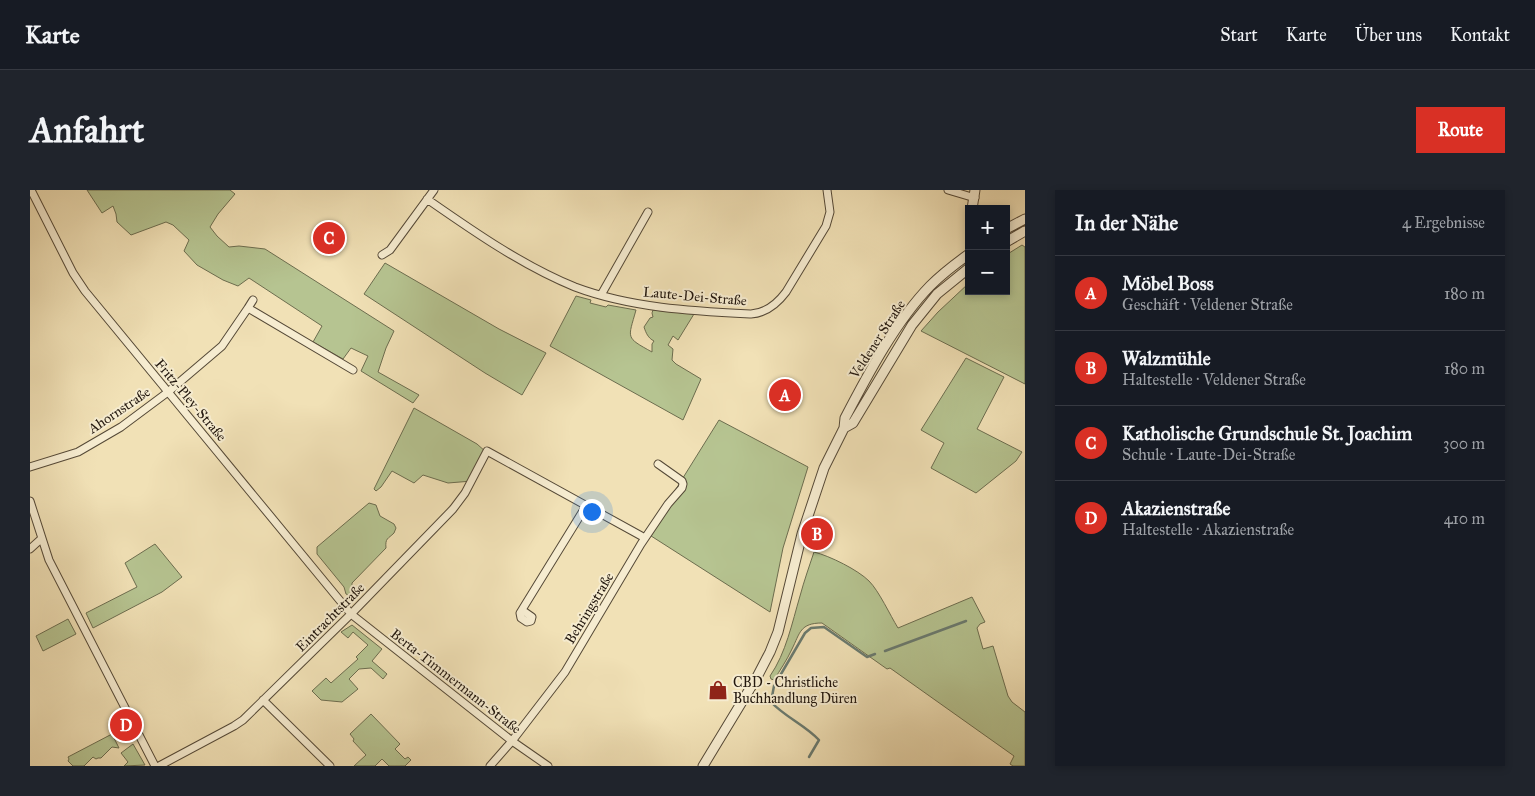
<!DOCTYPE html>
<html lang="de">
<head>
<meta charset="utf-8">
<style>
	:root { --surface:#171b24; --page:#20242c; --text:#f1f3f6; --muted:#9ea1a6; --line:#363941; --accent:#d93025 }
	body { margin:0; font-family:"IM FELL Great Primer",serif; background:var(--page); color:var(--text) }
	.controls { position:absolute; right:15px; top:15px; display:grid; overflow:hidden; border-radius:0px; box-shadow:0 2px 8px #0003 }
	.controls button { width:45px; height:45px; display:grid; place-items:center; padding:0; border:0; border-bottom:1px solid var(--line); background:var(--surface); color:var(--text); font:25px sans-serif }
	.you { position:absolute; left:561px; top:321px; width:18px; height:18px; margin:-12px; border:4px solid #fff; border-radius:50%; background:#1a73e8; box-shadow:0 0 0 8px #1a73e833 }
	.badge { display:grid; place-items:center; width:32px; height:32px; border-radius:50%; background:var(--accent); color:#fff; font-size:16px; font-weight:700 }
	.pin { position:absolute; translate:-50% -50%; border:2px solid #fff; box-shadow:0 1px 5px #0006 }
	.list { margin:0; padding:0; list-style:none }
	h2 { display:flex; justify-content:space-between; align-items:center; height:65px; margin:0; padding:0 20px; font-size:21px }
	h2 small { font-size:16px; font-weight:400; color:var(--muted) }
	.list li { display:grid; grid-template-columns:32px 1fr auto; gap:15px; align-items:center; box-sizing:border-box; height:75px; padding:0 20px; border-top:1px solid var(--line) }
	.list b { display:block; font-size:19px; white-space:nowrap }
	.list p { margin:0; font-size:16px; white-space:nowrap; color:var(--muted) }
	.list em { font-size:16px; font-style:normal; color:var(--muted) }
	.map { position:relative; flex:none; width:995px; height:576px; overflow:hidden; border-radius:0px }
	header { display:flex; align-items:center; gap:30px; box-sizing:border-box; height:70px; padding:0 25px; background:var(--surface); border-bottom:1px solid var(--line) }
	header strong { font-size:24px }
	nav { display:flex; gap:28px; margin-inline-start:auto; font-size:18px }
	.intro { display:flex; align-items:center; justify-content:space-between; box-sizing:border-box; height:120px; padding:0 30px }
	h1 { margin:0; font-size:35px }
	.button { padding:12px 22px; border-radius:0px; background:var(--accent); color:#fff; font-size:18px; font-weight:700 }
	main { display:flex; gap:30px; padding:0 30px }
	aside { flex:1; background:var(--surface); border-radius:0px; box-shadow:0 2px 8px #0003 }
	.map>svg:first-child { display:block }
</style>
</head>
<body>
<header>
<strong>Karte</strong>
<nav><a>Start</a><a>Karte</a><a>Über uns</a><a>Kontakt</a></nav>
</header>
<div class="intro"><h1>Anfahrt</h1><a class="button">Route</a></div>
<main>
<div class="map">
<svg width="995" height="576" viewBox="0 0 995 576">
	<rect width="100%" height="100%" fill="#f1e1b6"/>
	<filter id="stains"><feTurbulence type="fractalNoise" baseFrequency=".004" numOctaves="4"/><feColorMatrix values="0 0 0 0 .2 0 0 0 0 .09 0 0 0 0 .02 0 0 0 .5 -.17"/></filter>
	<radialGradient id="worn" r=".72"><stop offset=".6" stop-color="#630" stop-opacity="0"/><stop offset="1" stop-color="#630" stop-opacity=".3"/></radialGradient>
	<path fill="#b6c491" stroke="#6c6d4f" d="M 57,0 L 200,0 L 205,4 L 188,24 L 180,37 L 187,46 L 199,57 L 209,56 L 235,59 L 364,141 L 356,158 L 348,182 L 389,205 L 383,213 L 331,181 L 338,166 L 321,158 L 313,169 L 283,152 L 292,136 L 219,88 L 208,96 L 193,90 L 167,75 L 154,61 L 159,50 L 143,35 L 136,32 L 101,45 L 87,32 L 86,24 L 83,16 L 72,23 Z
		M 992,55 L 995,57 L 995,194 L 891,141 L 908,122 L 939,93 L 939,101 L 976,101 L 976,65 Z
		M 355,73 L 469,139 L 516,163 L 492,205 L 455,183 L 334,104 Z
		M 546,106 L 561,110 L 560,113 L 576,117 L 578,115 L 606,120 C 598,149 595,147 622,162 L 622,154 L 624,151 C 618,148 616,143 614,137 L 620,128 L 623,127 L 622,123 L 623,120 L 664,124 L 648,150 L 643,146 L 638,155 L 643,159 L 642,170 L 646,174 L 671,189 L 653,230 L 520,156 Z
		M 936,168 L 974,187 L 947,239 L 992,262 L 986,271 L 946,303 L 901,278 L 914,253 L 891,240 Z
		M 384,218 L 447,254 L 456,262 L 442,291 L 418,293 L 393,285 L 384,293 L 362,281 L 351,297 L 346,301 L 344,299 Z
		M 689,230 L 778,277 L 753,358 L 740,422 L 618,344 Z
		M 339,313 L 346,315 L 350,326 L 364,334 L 366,338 L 364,343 C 358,349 355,348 356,358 L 322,393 L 322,395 L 328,401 C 324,404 321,407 316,404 L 314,397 L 287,364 L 287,357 Z
		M 125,354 L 152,387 L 132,402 L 63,438 L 56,423 L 107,397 L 95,373 Z
		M 784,362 C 800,366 828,380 839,391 C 849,401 860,425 868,438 L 942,407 L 955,432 L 950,434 L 947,438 L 953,459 L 963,456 L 978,506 L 982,512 L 995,522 L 995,576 L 983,576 L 980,574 L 984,566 L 860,478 L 857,479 L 792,433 C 770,433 770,443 762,459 C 757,470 750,480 744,490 L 741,489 L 740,486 C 756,463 762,433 770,406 C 774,391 779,377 784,362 Z
		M 38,429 L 46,444 L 13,461 L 6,446 Z
		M 322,435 L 352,459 L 342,471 L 357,484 L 353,489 L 341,478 L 329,479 L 319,489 L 328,499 L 312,512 L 291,510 L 282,501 L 296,488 L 301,493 L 328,469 L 326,467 L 338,455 L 323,442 L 318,448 L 311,442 Z
		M 341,524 L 370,554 L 365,559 L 375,569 L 378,567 L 381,570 L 375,576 L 359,576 L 352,569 L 345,576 L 324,576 L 336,565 L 323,551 L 324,549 L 320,544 Z
		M 82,544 L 89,558 L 82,557 L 71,568 L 68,568 L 66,569 L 63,567 L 54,576 L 43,576 L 38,571 L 39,569 L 38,567 Z
		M 103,554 L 115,575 L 94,576 L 98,572 L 91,563 Z"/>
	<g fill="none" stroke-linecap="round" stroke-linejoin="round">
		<path stroke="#6a7a6f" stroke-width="2.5" d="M 855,461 L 936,431
			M 779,567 L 789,550 C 775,535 755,527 741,512 L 744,496 L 775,443 L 781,438 L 794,437 L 837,467 L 845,464"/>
		<defs>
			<path id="minor" d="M 1,0 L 43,83 L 55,101 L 321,424 L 482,551 L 518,576
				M 918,0 L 945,8
				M 397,9 C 443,41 493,76 545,97 C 601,118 662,121 721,124 C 736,123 747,114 756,102 L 796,36 L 800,22 L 797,0
				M 352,65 L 360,60 L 404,0
				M 571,105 L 618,22
				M 218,118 L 223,110
				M 0,277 L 48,262 L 91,237 L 138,202 L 192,156 L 218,118 L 323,180
				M 0,311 L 19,370 L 125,576
				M 0,359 L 11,349
				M 492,420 L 502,427 L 501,431 L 497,432 L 491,428 L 490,423 L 556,316
				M 233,510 L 300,576
				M 129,576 L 204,536 L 213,530 L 321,424 L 423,319 L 435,303 L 457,261 L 615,348
				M 460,576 L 482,551 L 535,482 L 611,354 L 638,314 L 652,298 L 653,294 L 652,291 L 628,274"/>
			<path id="tertiary" d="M 942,19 L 945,0
				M 976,39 L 995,29
				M 976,52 L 995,41
				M 814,238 L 823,233 L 882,135 L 907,104 L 939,78
				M 673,576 L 727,487 L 740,462 L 748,442 L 772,344 L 794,278 L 814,238 L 815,228 C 838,184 866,131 900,96 C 912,84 925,74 939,64"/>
		</defs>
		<use href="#minor" stroke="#554937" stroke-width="9"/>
		<use href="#tertiary" stroke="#554937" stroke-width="11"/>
		<use href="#minor" stroke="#f6ecd0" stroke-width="7"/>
		<use href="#tertiary" stroke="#f6ecd0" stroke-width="9"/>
	</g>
	<defs>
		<symbol id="shop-bare" viewBox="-9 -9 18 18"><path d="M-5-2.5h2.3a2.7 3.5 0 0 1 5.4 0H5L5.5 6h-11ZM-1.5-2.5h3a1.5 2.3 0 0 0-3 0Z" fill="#8f2418" stroke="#f6ecd0" stroke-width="2.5" paint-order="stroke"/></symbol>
	</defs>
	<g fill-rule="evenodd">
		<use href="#shop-bare" x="674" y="486" width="28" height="28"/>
	</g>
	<g text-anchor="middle" stroke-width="4" stroke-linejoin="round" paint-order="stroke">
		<g font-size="14" fill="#21160d" stroke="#f6ecd0">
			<text transform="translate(665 106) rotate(5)" y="5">Laute-Dei-Straße</text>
			<text transform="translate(847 149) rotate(-57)" y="5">Veldener Straße</text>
			<text transform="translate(161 210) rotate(50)" y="5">Fritz-Pley-Straße</text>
			<text transform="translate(89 220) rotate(-34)" y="5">Ahornstraße</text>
			<text transform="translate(559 418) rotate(-59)" y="5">Behringstraße</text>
			<text transform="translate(300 427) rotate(-45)" y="5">Eintrachtstraße</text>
			<text transform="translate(426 491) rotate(38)" y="5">Berta-Timmermann-Straße</text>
		</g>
		<g font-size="14" fill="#21160d" stroke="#f6ecd0" text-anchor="start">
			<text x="703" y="497">CBD - Christliche<tspan x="703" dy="16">Buchhandlung Düren</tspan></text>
		</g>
	</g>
	<rect width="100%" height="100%" filter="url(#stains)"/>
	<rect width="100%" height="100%" fill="url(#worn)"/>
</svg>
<div class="controls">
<button>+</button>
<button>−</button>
</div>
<div class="you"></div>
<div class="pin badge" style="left:755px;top:205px">A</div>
<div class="pin badge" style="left:787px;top:344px">B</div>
<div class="pin badge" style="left:299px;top:48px">C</div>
<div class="pin badge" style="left:96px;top:535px">D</div>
</div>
<aside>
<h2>In der Nähe<small>4 Ergebnisse</small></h2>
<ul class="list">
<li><span class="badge">A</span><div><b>Möbel Boss</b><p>Geschäft · Veldener Straße</p></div><em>180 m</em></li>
<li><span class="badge">B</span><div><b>Walzmühle</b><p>Haltestelle · Veldener Straße</p></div><em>180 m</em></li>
<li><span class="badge">C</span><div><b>Katholische Grundschule St. Joachim</b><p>Schule · Laute-Dei-Straße</p></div><em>300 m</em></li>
<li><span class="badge">D</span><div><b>Akazienstraße</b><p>Haltestelle · Akazienstraße</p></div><em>410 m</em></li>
</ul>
</aside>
</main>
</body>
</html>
